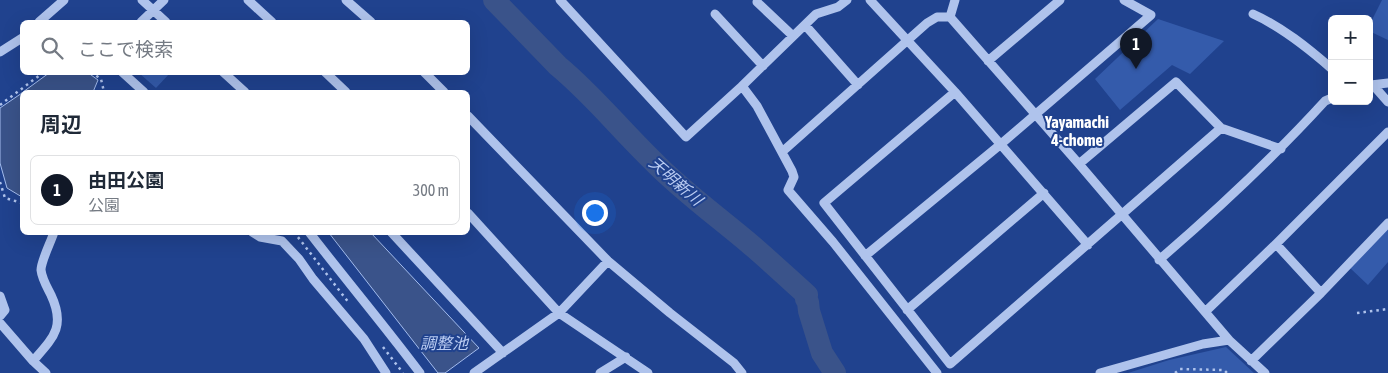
<!DOCTYPE html>
<html lang="ja">
<head>
<meta charset="utf-8">
<style>
	:root { --surface:#fff; --page:#f2f2f3; --text:#1f2937; --muted:#747a83; --line:#e0e1e3; --accent:#111827 }
	body { margin:0; font-family:"Asap Condensed","Noto Sans JP",sans-serif; background:var(--page); color:var(--text) }
	.controls { position:absolute; right:15px; top:15px; display:grid; overflow:hidden; border-radius:8px; box-shadow:0 5px 20px #0002 }
	.controls button { width:45px; height:45px; display:grid; place-items:center; padding:0; border:0; border-bottom:1px solid var(--line); background:var(--surface); color:var(--text); font:25px sans-serif }
	.you { position:absolute; left:594px; top:212px; width:18px; height:18px; margin:-12px; border:4px solid #fff; border-radius:50%; background:#1a73e8; box-shadow:0 0 0 8px #1a73e833 }
	.badge { display:grid; place-items:center; width:32px; height:32px; border-radius:50%; background:var(--accent); color:#fff; font-size:16px; font-weight:700 }
	.pin { position:absolute; translate:-50% -41px; filter:drop-shadow(0 1px 2px #0008) }
	.pin::after { content:''; position:absolute; top:26px; width:18px; height:15px; background:inherit; clip-path:polygon(0 0,100% 0,50% 100%) }
	.list { margin:0; padding:0; list-style:none }
	h2 { display:flex; justify-content:space-between; align-items:center; height:65px; margin:0; padding:0 20px; font-size:21px }
	h2 small { font-size:16px; font-weight:400; color:var(--muted) }
	.list li { display:grid; grid-template-columns:32px 1fr auto; gap:15px; align-items:center; box-sizing:border-box; height:70px; margin:0 10px 10px; padding:0 10px; border:1px solid var(--line); border-radius:8px }
	.list b { display:block; font-size:19px; white-space:nowrap }
	.list p { margin:0; font-size:16px; white-space:nowrap; color:var(--muted) }
	.list em { font-size:16px; font-style:normal; color:var(--muted) }
	.icon { flex:none; width:28px; height:28px; fill:none; stroke:currentColor; stroke-width:2; stroke-linecap:round; stroke-linejoin:round }
	.map { position:relative; flex:none; width:1388px; height:373px; overflow:hidden }
	.search { position:absolute; background:var(--surface); box-shadow:0 5px 20px #0002; left:20px; top:20px; width:450px; height:55px; display:flex; align-items:center; gap:12px; box-sizing:border-box; padding:0 18px; border-radius:8px; color:var(--muted); font-size:19px }
	.panel { position:absolute; background:var(--surface); box-shadow:0 5px 20px #0002; left:20px; top:90px; width:450px; height:145px; border-radius:8px }
	.map>svg:first-child { display:block }
</style>
</head>
<body>
<div class="map">
<svg width="1388" height="373" viewBox="0 0 1388 373">
	<rect width="100%" height="100%" fill="#20428e"/>
	<path fill="#345bab" d="M 1382,0 L 1388,0 L 1388,40 L 1369,31 L 1369,26 Z
		M 1158,19 L 1224,41 L 1190,74 L 1172,65 L 1120,110 L 1095,79 Z
		M 139,73 L 170,73 L 156,88 Z
		M 1388,228 L 1388,262 L 1368,285 L 1349,267 Z
		M 1226,347 L 1254,373 L 1128,373 L 1169,360 Z"/>
	<path fill="#3a538a" stroke="#a3bced" d="M 87,72 L 98,80 L 93,92 L 23,92 L 49,73 Z
		M 22,93 L 22,197 L 7,188 L 0,163 L 0,108 Z
		M 329,233 L 371,233 L 479,348 L 445,373 L 438,373 Z"/>
	<g fill="none" stroke-linecap="round" stroke-linejoin="round">
		<path stroke="#3a538a" stroke-width="22" d="M 494,0 L 558,66 C 592,94 620,129 652,160 C 682,191 717,216 750,244 C 770,261 788,278 807,295 L 806,299 L 808,302 L 809,311 L 822,353 L 835,373"/>
		<path stroke="#afc3ec" stroke-width="2.5" stroke-dasharray="2.5 4" stroke-linecap="butt" d="M 91,72 L 101,79 L 104,92
			M 0,105 L 44,72
			M 0,182 L 5,198 L 22,203
			M 294,232 L 349,303
			M 1357,313 L 1388,309
			M 383,347 L 403,373
			M 1175,373 L 1180,369 L 1224,370 L 1227,373"/>
		<path stroke="#afc3ec" stroke-width="9" d="M 142,0 L 166,22
			M 248,0 L 272,22
			M 346,0 L 371,22
			M 560,0 L 686,137 L 742,86
			M 847,0 L 838,7 L 816,14 L 742,86 L 757,106 L 792,171 L 794,177 L 788,190 L 833,242 L 937,373
			M 870,0 L 955,92 L 1088,245
			M 955,0 L 950,17 L 1079,164 L 1229,340
			M 757,2 L 793,36
			M 715,14 L 763,66
			M 1253,14 C 1282,27 1308,48 1332,69
			M 39,22 L 64,0
			M 141,22 L 164,0
			M 805,25 L 858,85
			M 0,52 L 22,38
			M 988,61 L 1060,0
			M 122,72 L 144,92
			M 223,72 L 245,92
			M 325,72 L 346,92
			M 424,72 L 444,92
			M 1371,85 L 1388,83
			M 1373,85 L 1388,102
			M 955,92 L 824,203 L 950,364 L 1221,128 L 1281,149
			M 468,116 L 608,261 L 670,313 L 734,363 L 742,373
			M 782,152 L 927,23 L 937,17 L 950,17
			M 1079,164 L 1176,82 L 1221,128
			M 468,213 L 559,313 L 648,373
			M 252,232 L 260,237 L 282,241 L 299,259 L 313,279 L 364,339 L 386,373
			M 309,232 C 346,280 384,325 420,373
			M 391,232 L 503,353
			M 1276,244 L 1321,293
			M 865,256 L 1001,144 L 1151,15 L 1124,0
			M 1159,260 C 1217,210 1273,158 1325,101 L 1332,98
			M 0,296 L 5,310 L 0,316
			M 907,310 L 1044,193
			M 1205,312 L 1276,244 L 1388,132
			M 0,323 L 33,361 L 46,373
			M 33,361 C 53,338 66,327 51,295 C 47,287 42,279 41,270 C 41,261 51,242 54,232
			M 1251,361 L 1321,293 L 1388,223
			M 474,373 L 559,313 L 608,261
			M 600,373 L 626,357
			M 1100,373 L 1203,344 L 1229,340 L 1265,373"/>
	</g>
	<g text-anchor="middle" stroke-width="4" stroke-linejoin="round" paint-order="stroke">
		<g font-size="16" font-weight="bold" fill="#fff" stroke="#20428e">
			<text x="1077" y="128">Yayamachi<tspan x="1077" dy="18">4-chome</tspan></text>
		</g>
		<g font-size="16" font-style="italic" fill="#bbcdf3" stroke="#20428e">
			<text transform="translate(676 181) rotate(41)" y="6">天明新川</text>
			<text x="444" y="349">調整池</text>
		</g>
	</g>
</svg>
<div class="controls">
<button>+</button>
<button>−</button>
</div>
<div class="you"></div>
<div class="pin badge" style="left:1136px;top:69px">1</div>
<div class="search"><svg class="icon" aria-label="search" viewBox="0 0 24 24"><circle cx="10" cy="10" r="6"/><path d="M15 15l6 6"/></svg>ここで検索</div>
<section class="panel">
<h2>周辺<small></small></h2>
<ul class="list">
<li><span class="badge">1</span><div><b>由田公園</b><p>公園</p></div><em>300 m</em></li>
</ul>
</section>
</div>
</body>
</html>
